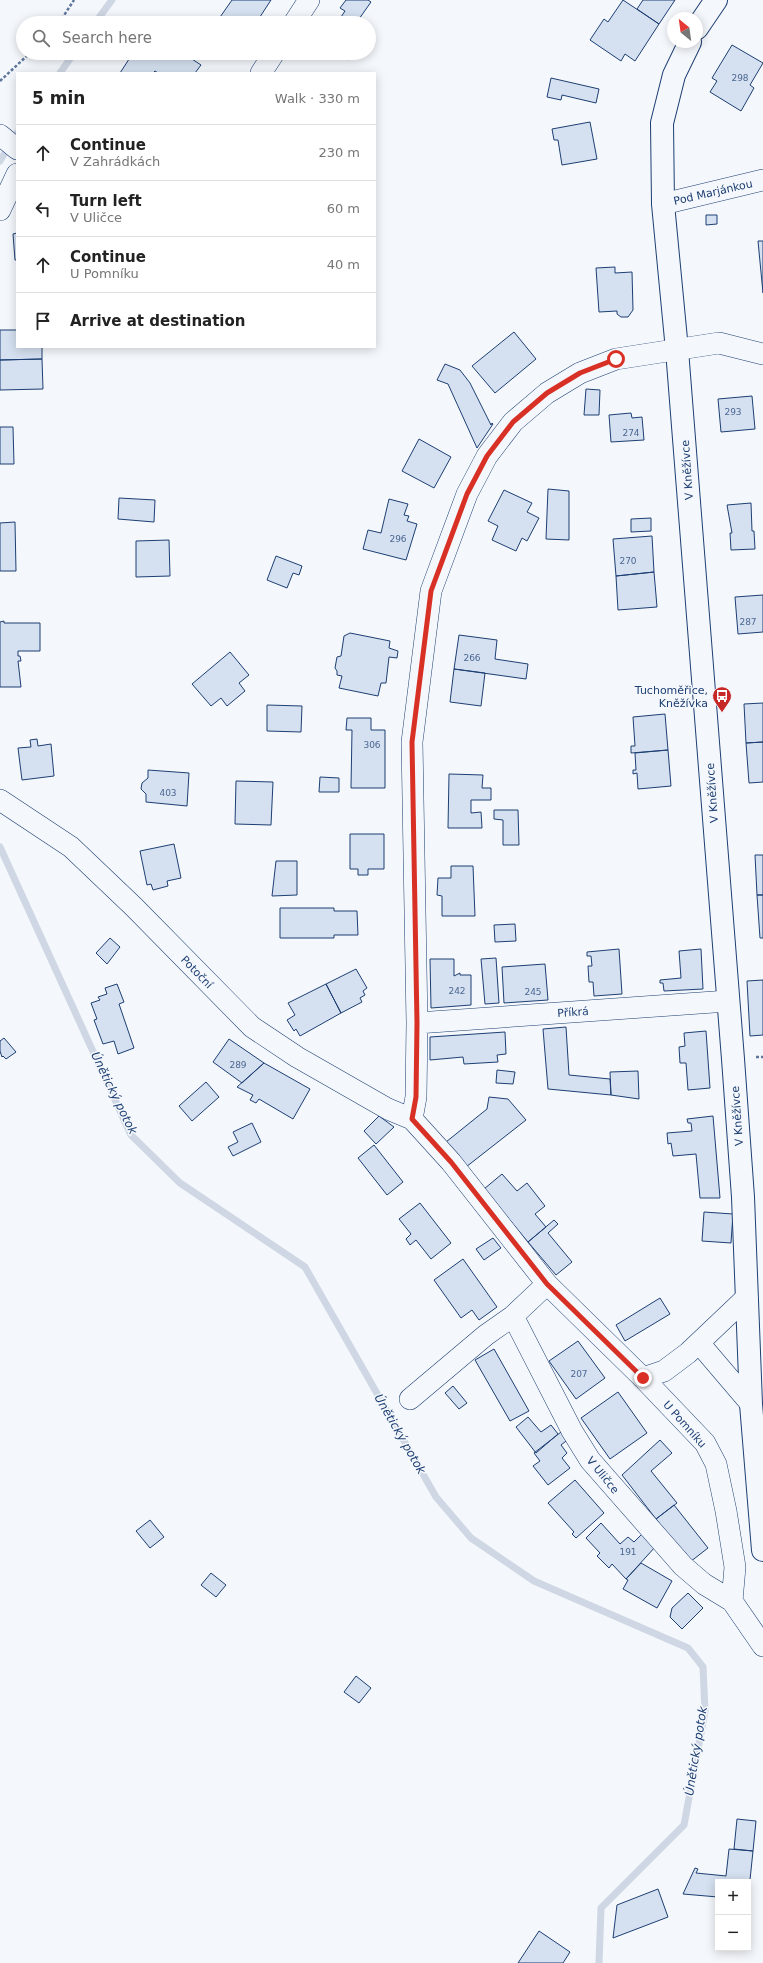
<!DOCTYPE html>
<html lang="en">
<head>
<meta charset="utf-8">
<style>
	:root { --surface:#fff; --page:#f2f2f2; --text:#222; --muted:#767676; --line:#e0e0e0 }
	body { margin:0; font-family:"DejaVu Sans",sans-serif; background:var(--page); color:var(--text) }
	.controls { position:absolute; right:12px; bottom:12px; display:grid; overflow:hidden; border-radius:0px; box-shadow:0 2px 10px #0003 }
	.controls button { width:36px; height:36px; display:grid; place-items:center; padding:0; border:0; border-bottom:1px solid var(--line); background:var(--surface); color:var(--text); font:20px sans-serif }
	.compass { position:absolute; left:667px; top:12px; width:36px; height:36px; border-radius:50%; background:var(--surface); box-shadow:0 2px 10px #0003; rotate:331deg }
	.stop { position:absolute; width:12px; height:12px; margin:-9px; border:3px solid #d93025; border-radius:50%; background:#fff }
	.stop.end { background:#d93025; border-color:#fff; box-shadow:0 1px 4px #0008 }
	.list { margin:0; padding:0; list-style:none }
	h2 { display:flex; justify-content:space-between; align-items:center; height:52px; margin:0; padding:0 16px; font-size:17px }
	h2 small { font-size:13px; font-weight:400; color:var(--muted) }
	.list li { display:grid; grid-template-columns:26px 1fr auto; gap:12px; align-items:center; box-sizing:border-box; height:56px; padding:0 16px; border-top:1px solid var(--line) }
	.list b { display:block; font-size:15px; white-space:nowrap }
	.list p { margin:0; font-size:13px; white-space:nowrap; color:var(--muted) }
	.list em { font-size:13px; font-style:normal; color:var(--muted) }
	.icon { flex:none; width:22px; height:22px; fill:none; stroke:currentColor; stroke-width:2; stroke-linecap:round; stroke-linejoin:round }
	.map { position:relative; flex:none; width:763px; height:1963px; overflow:hidden }
	.search { position:absolute; background:var(--surface); box-shadow:0 2px 10px #0003; left:16px; top:16px; width:360px; height:44px; display:flex; align-items:center; gap:10px; box-sizing:border-box; padding:0 14px; border-radius:22px; color:var(--muted); font-size:15px }
	.panel { position:absolute; background:var(--surface); box-shadow:0 2px 10px #0003; left:16px; top:72px; width:360px; height:276px; border-radius:0px }
	.map>svg:first-child { display:block }
</style>
</head>
<body>
<div class="map">
<svg width="763" height="1963" viewBox="0 0 763 1963">
	<rect width="100%" height="100%" fill="#f4f7fb"/>
	<g fill="none" stroke-linecap="round" stroke-linejoin="round">
		<path stroke="#cfd7e4" stroke-width="7" d="M 95,23 L 112,0
			M 60,73 L 74,53
			M 0,161 L 17,133
			M 0,847 L 131,1135 L 180,1183 L 305,1267 L 436,1497 L 471,1538 L 534,1581 L 688,1648 L 703,1667 L 705,1711 L 684,1825 L 601,1908 L 599,1963"/>
	</g>
	<path fill="#d5e0f0" stroke="#1d3f73" d="M 232,0 L 271,0 L 256,23 L 223,23 L 218,20 Z
		M 346,0 L 368,0 L 371,2 L 359,19 L 365,23 L 337,23 L 345,11 L 340,8 Z
		M 623,0 L 659,24 L 635,61 L 625,54 L 621,61 L 590,40 L 604,19 L 608,22 Z
		M 643,0 L 675,0 L 659,24 L 637,9 Z
		M 732,45 L 763,63 L 750,85 L 754,88 L 741,111 L 710,92 L 717,81 L 712,78 Z
		M 133,53 L 183,53 L 201,65 L 195,73 L 158,73 L 155,71 L 153,73 L 120,73 Z
		M 339,53 L 354,53 L 349,60 Z
		M 551,78 L 599,89 L 596,103 L 562,95 L 561,100 L 547,97 Z
		M 590,122 L 597,159 L 562,165 L 558,140 L 554,140 L 552,129 Z
		M 706,215 L 717,215 L 717,224 L 706,225 Z
		M 17,233 L 17,260 L 15,260 L 13,234 Z
		M 758,241 L 763,241 L 763,293 Z
		M 615,267 L 615,273 L 632,272 L 633,310 L 628,317 L 621,317 L 617,314 L 617,311 L 599,312 L 596,268 Z
		M 0,330 L 17,330 L 17,347 L 42,347 L 42,359 L 0,360 Z
		M 514,332 L 536,359 L 495,393 L 472,366 Z
		M 42,359 L 43,389 L 0,390 L 0,360 Z
		M 445,364 L 460,370 L 470,383 L 491,425 L 492,423 L 493,424 L 477,448 L 448,384 L 437,380 Z
		M 586,389 L 600,390 L 599,415 L 584,415 Z
		M 752,396 L 755,429 L 721,432 L 718,399 Z
		M 631,413 L 632,418 L 642,417 L 644,440 L 611,442 L 609,415 Z
		M 0,427 L 13,427 L 14,464 L 0,464 Z
		M 419,439 L 451,457 L 434,488 L 402,471 Z
		M 548,489 L 569,491 L 569,540 L 546,539 Z
		M 504,490 L 532,503 L 527,512 L 539,518 L 527,541 L 522,538 L 516,551 L 492,540 L 498,526 L 488,521 Z
		M 119,498 L 155,500 L 154,522 L 118,519 Z
		M 389,499 L 408,504 L 404,515 L 409,516 L 407,521 L 417,524 L 406,560 L 363,549 L 368,530 L 381,533 Z
		M 751,503 L 752,531 L 754,531 L 755,549 L 731,550 L 730,533 L 732,533 L 727,505 Z
		M 651,518 L 651,531 L 631,532 L 631,519 Z
		M 15,522 L 16,571 L 0,571 L 0,523 Z
		M 652,536 L 654,572 L 616,576 L 613,539 Z
		M 169,540 L 170,576 L 136,577 L 136,541 Z
		M 276,556 L 302,566 L 299,575 L 293,573 L 287,588 L 267,580 Z
		M 654,572 L 657,607 L 618,610 L 616,576 Z
		M 763,595 L 763,632 L 738,634 L 735,597 Z
		M 4,621 L 4,623 L 40,623 L 40,651 L 18,651 L 18,656 L 20,656 L 21,661 L 18,661 L 21,687 L 0,687 L 0,622 Z
		M 350,633 L 390,641 L 389,648 L 398,651 L 397,658 L 389,657 L 386,683 L 381,683 L 378,696 L 339,688 L 342,676 L 337,675 L 337,671 L 335,668 L 337,657 L 341,656 L 344,636 Z
		M 459,635 L 497,640 L 495,659 L 528,664 L 526,679 L 454,669 Z
		M 230,652 L 249,675 L 239,683 L 245,691 L 227,706 L 221,698 L 211,706 L 192,684 Z
		M 454,669 L 485,673 L 481,706 L 450,702 Z
		M 763,703 L 763,742 L 746,743 L 744,704 Z
		M 267,705 L 302,706 L 301,732 L 267,731 Z
		M 665,714 L 668,750 L 631,753 L 631,746 L 635,746 L 633,717 Z
		M 347,718 L 371,718 L 371,730 L 385,730 L 385,788 L 351,788 L 352,730 L 346,730 Z
		M 37,739 L 38,746 L 51,744 L 54,776 L 22,780 L 18,748 L 31,747 L 30,740 Z
		M 763,742 L 763,782 L 749,783 L 746,743 Z
		M 668,750 L 671,786 L 638,789 L 637,773 L 633,774 L 633,770 L 636,770 L 635,753 Z
		M 148,770 L 189,773 L 187,806 L 146,802 L 146,794 L 141,789 L 142,783 L 148,778 Z
		M 449,774 L 483,775 L 482,788 L 491,788 L 491,800 L 471,800 L 471,813 L 481,812 L 482,828 L 448,828 Z
		M 320,777 L 339,778 L 339,792 L 319,792 Z
		M 236,781 L 273,782 L 271,825 L 235,824 Z
		M 494,810 L 518,810 L 519,845 L 503,845 L 503,820 L 494,819 Z
		M 350,834 L 384,834 L 384,869 L 368,869 L 368,875 L 358,875 L 358,869 L 350,869 Z
		M 174,844 L 181,878 L 167,881 L 168,886 L 153,890 L 151,884 L 147,885 L 140,851 Z
		M 755,855 L 763,855 L 763,895 L 757,895 Z
		M 276,861 L 297,861 L 297,895 L 272,896 Z
		M 451,866 L 473,866 L 475,916 L 442,916 L 442,896 L 437,895 L 438,878 L 451,878 Z
		M 757,895 L 763,895 L 763,938 L 760,938 Z
		M 280,908 L 334,908 L 334,911 L 357,911 L 358,935 L 334,935 L 334,938 L 280,938 Z
		M 515,924 L 516,941 L 495,942 L 494,925 Z
		M 110,938 L 120,947 L 107,964 L 96,953 Z
		M 619,949 L 622,994 L 594,996 L 593,982 L 589,982 L 588,966 L 592,966 L 591,956 L 587,956 L 587,952 Z
		M 701,949 L 703,989 L 664,991 L 663,983 L 660,983 L 660,980 L 681,978 L 679,951 Z
		M 496,958 L 499,1003 L 485,1004 L 481,959 Z
		M 430,959 L 454,959 L 454,976 L 460,973 L 460,975 L 471,975 L 471,1005 L 431,1008 Z
		M 545,964 L 548,1000 L 504,1003 L 502,967 Z
		M 356,969 L 367,988 L 363,991 L 365,995 L 360,998 L 362,1002 L 341,1013 L 326,984 Z
		M 763,980 L 763,1035 L 750,1036 L 747,981 Z
		M 117,984 L 124,1002 L 119,1004 L 134,1048 L 118,1054 L 114,1041 L 103,1044 L 94,1020 L 97,1019 L 91,1003 L 100,1000 L 98,997 L 107,994 L 105,988 Z
		M 326,984 L 341,1013 L 300,1036 L 296,1029 L 294,1031 L 287,1020 L 295,1015 L 288,1003 Z
		M 566,1027 L 569,1075 L 610,1079 L 611,1095 L 548,1089 L 543,1029 Z
		M 706,1031 L 710,1088 L 688,1090 L 686,1063 L 680,1063 L 679,1047 L 685,1046 L 684,1033 Z
		M 505,1032 L 506,1054 L 497,1055 L 498,1062 L 464,1064 L 463,1057 L 430,1060 L 430,1037 Z
		M 4,1038 L 16,1052 L 6,1059 L 3,1056 L 2,1057 L 0,1051 L 0,1041 Z
		M 229,1039 L 264,1063 L 242,1083 L 213,1062 Z
		M 264,1063 L 310,1089 L 293,1119 L 259,1099 L 256,1103 L 250,1100 L 253,1095 L 237,1087 Z
		M 497,1070 L 515,1072 L 513,1084 L 496,1083 Z
		M 638,1071 L 639,1099 L 611,1095 L 610,1072 Z
		M 206,1082 L 219,1097 L 192,1121 L 179,1106 Z
		M 489,1097 L 508,1099 L 526,1120 L 466,1167 L 446,1142 L 487,1109 Z
		M 379,1116 L 394,1127 L 376,1144 L 364,1131 Z
		M 713,1116 L 720,1198 L 700,1198 L 696,1154 L 673,1156 L 671,1143 L 668,1144 L 667,1133 L 692,1131 L 691,1123 L 688,1123 L 687,1119 Z
		M 252,1123 L 261,1142 L 233,1156 L 228,1147 L 238,1142 L 233,1132 Z
		M 374,1145 L 403,1182 L 387,1195 L 358,1158 Z
		M 502,1174 L 517,1191 L 527,1183 L 545,1206 L 535,1214 L 546,1227 L 528,1242 L 484,1189 Z
		M 420,1203 L 451,1243 L 431,1259 L 416,1240 L 410,1245 L 406,1239 L 411,1234 L 399,1219 Z
		M 704,1212 L 733,1214 L 731,1243 L 702,1241 Z
		M 554,1220 L 558,1224 L 548,1233 L 572,1262 L 556,1275 L 528,1242 Z
		M 493,1238 L 501,1248 L 484,1260 L 476,1249 Z
		M 463,1259 L 497,1307 L 479,1320 L 472,1310 L 461,1318 L 434,1280 Z
		M 660,1298 L 670,1314 L 625,1341 L 616,1325 Z
		M 578,1341 L 605,1378 L 576,1399 L 549,1361 Z
		M 494,1349 L 529,1411 L 510,1421 L 475,1360 Z
		M 453,1386 L 467,1403 L 459,1409 L 445,1393 Z
		M 618,1392 L 647,1433 L 610,1459 L 581,1418 Z
		M 528,1417 L 541,1432 L 551,1425 L 558,1434 L 536,1453 L 516,1427 Z
		M 565,1429 L 570,1438 L 561,1445 L 567,1453 L 562,1458 L 570,1468 L 548,1485 L 533,1466 L 540,1461 L 534,1453 Z
		M 660,1440 L 672,1453 L 651,1471 L 677,1503 L 656,1519 L 622,1475 Z
		M 575,1480 L 604,1513 L 576,1538 L 572,1534 L 574,1532 L 548,1503 Z
		M 674,1505 L 708,1548 L 690,1562 L 656,1519 Z
		M 150,1520 L 164,1537 L 150,1548 L 136,1531 Z
		M 601,1523 L 620,1544 L 628,1537 L 634,1542 L 643,1533 L 656,1546 L 626,1579 L 612,1564 L 609,1568 L 597,1556 L 600,1553 L 586,1538 Z
		M 641,1563 L 672,1581 L 657,1608 L 623,1589 L 628,1580 L 626,1579 Z
		M 211,1573 L 226,1585 L 216,1597 L 201,1585 Z
		M 688,1593 L 703,1608 L 682,1629 L 670,1617 L 672,1608 Z
		M 356,1676 L 371,1688 L 359,1703 L 344,1692 Z
		M 737,1819 L 756,1821 L 753,1851 L 734,1849 Z
		M 729,1849 L 753,1851 L 748,1899 L 748,1882 L 718,1882 L 718,1897 L 683,1894 L 695,1868 L 698,1869 L 696,1873 L 726,1876 Z
		M 658,1889 L 668,1917 L 613,1938 L 617,1905 Z
		M 539,1931 L 570,1952 L 563,1963 L 518,1963 Z"/>
	<g fill="none" stroke-linecap="round" stroke-linejoin="round">
		<defs>
			<path id="street" d="M 294,23 L 309,0
				M 261,73 L 274,53
				M 0,135 L 17,149
				M 663,204 L 763,180
				M 0,210 L 17,174
				M 0,800 L 71,847 L 134,907 L 252,1027 L 297,1057 L 388,1109 L 412,1119 L 451,1162 L 547,1284 L 513,1316 L 486,1335 L 410,1399
				M 417,1023 L 728,1001
				M 412,1119 L 416,1097 L 417,1023 L 412,742 L 431,591 L 467,494 L 487,456 L 513,422 L 547,393 L 580,373 L 616,359 L 719,343 L 763,354
				M 547,1284 L 643,1378 L 705,1443 L 716,1464 L 726,1511 L 735,1567 L 732,1601 L 763,1646
				M 513,1316 L 572,1431 L 590,1460 L 683,1566 L 704,1584 L 732,1601
				M 699,1343 L 751,1404
				M 643,1378 L 664,1371 L 688,1353 L 747,1297"/>
			<path id="secondary" d="M 697,28 L 716,0
				M 690,42 L 674,75 L 662,123 L 663,204 L 677,350 L 733,1059 L 743,1197 L 751,1404 L 763,1550"/>
		</defs>
		<use href="#street" stroke="#1d3f73" stroke-width="22"/>
		<use href="#secondary" stroke="#1d3f73" stroke-width="24"/>
		<path stroke="#5e769c" stroke-width="2.5" stroke-dasharray="3 2" stroke-linecap="butt" d="M 59,23 L 74,0
			M 0,81 L 30,53
			M 756,1057 L 763,1057"/>
		<use href="#street" stroke="#f4f7fb" stroke-width="21"/>
		<use href="#secondary" stroke="#f4f7fb" stroke-width="22"/>
	</g>
	<g fill="none" stroke-linecap="round" stroke-linejoin="round">
		<path stroke="#d93025" stroke-width="5" d="M 616,359 L 580,373 L 547,393 L 513,422 L 487,456 L 467,494 L 431,591 L 412,742 L 417,1023 L 416,1097 L 412,1119 L 451,1162 L 547,1284 L 643,1378"/>
	</g>
	<defs>
		<symbol id="bus-pin" viewBox="-11 -11 22 30"><path d="M0 17L-7.5 6A9.5 9.5 0 1 1 7.5 6Z" fill="#c62828" stroke="#f4f7fb"/><path d="M-5-6H5V4H4V6H2V4H-2V6H-4V4H-5ZM-3.5-4V0h7V-4ZM-3.5 1.2v1.5H-2V1.2ZM2 1.2v1.5H3.5V1.2Z" fill="#fff"/></symbol>
	</defs>
	<g fill-rule="evenodd">
		<use href="#bus-pin" x="711" y="685" width="22" height="30"/>
	</g>
	<g text-anchor="middle" stroke-width="3" stroke-linejoin="round" paint-order="stroke">
		<g font-size="9" fill="#4b6792">
			<text x="740" y="81">298</text>
			<text x="733" y="415">293</text>
			<text x="631" y="436">274</text>
			<text x="398" y="542">296</text>
			<text x="628" y="564">270</text>
			<text x="748" y="625">287</text>
			<text x="472" y="661">266</text>
			<text x="372" y="748">306</text>
			<text x="168" y="796">403</text>
			<text x="457" y="994">242</text>
			<text x="533" y="995">245</text>
			<text x="238" y="1068">289</text>
			<text x="579" y="1377">207</text>
			<text x="628" y="1555">191</text>
		</g>
		<g font-size="11" fill="#1d3f73" stroke="#f4f7fb">
			<text transform="translate(713 192) rotate(-13)" y="4">Pod Marjánkou</text>
			<text transform="translate(687 470) rotate(-94)" y="4">V Kněžívce</text>
			<text transform="translate(712 793) rotate(-94)" y="4">V Kněžívce</text>
			<text transform="translate(197 972) rotate(46)" y="4">Potoční</text>
			<text transform="translate(573 1012) rotate(-4)" y="4">Příkrá</text>
			<text transform="translate(737 1116) rotate(-94)" y="4">V Kněžívce</text>
			<text transform="translate(685 1424) rotate(48)" y="4">U Pomníku</text>
			<text transform="translate(603 1475) rotate(51)" y="4">V Uličce</text>
		</g>
		<g font-size="11" fill="#1d3f73" stroke="#f4f7fb" text-anchor="end">
			<text x="708" y="694">Tuchoměřice,<tspan x="708" dy="13">Kněžívka</tspan></text>
		</g>
		<g font-size="12" font-style="italic" fill="#1d3f73" stroke="#f4f7fb">
			<text transform="translate(114 1093) rotate(64)" y="4">Únětický potok</text>
			<text transform="translate(400 1434) rotate(60)" y="4">Únětický potok</text>
			<text transform="translate(696 1751) rotate(-81)" y="4">Únětický potok</text>
		</g>
	</g>
</svg>
<div class="controls">
<button>+</button>
<button>−</button>
</div>
<svg class="compass" viewBox="-18 -18 36 36"><path d="M0-13l5 13h-10z" fill="#e53935"/><path d="M0 13l5-13h-10z" fill="#767676"/></svg>
<div class="stop" style="left:616px;top:359px"></div>
<div class="stop end" style="left:643px;top:1378px"></div>
<div class="search"><svg class="icon" aria-label="search" viewBox="0 0 24 24"><circle cx="10" cy="10" r="6"/><path d="M15 15l6 6"/></svg>Search here</div>
<section class="panel">
<h2>5 min<small>Walk · 330 m</small></h2>
<ul class="list">
<li><svg class="icon" aria-label="ahead" viewBox="0 0 24 24"><path d="M12 20V5M6 11l6-6 6 6"/></svg><div><b>Continue</b><p>V Zahrádkách</p></div><em>230 m</em></li>
<li><svg class="icon" aria-label="left" viewBox="0 0 24 24"><path d="M17 20v-9H6M10 6l-5 5 5 5"/></svg><div><b>Turn left</b><p>V Uličce</p></div><em>60 m</em></li>
<li><svg class="icon" aria-label="ahead" viewBox="0 0 24 24"><path d="M12 20V5M6 11l6-6 6 6"/></svg><div><b>Continue</b><p>U Pomníku</p></div><em>40 m</em></li>
<li><svg class="icon" aria-label="arrive" viewBox="0 0 24 24"><path d="M6 21V4h12l-3 4 3 4H6"/></svg><div><b>Arrive at destination</b></div></li>
</ul>
</section>
</div>
</body>
</html>
